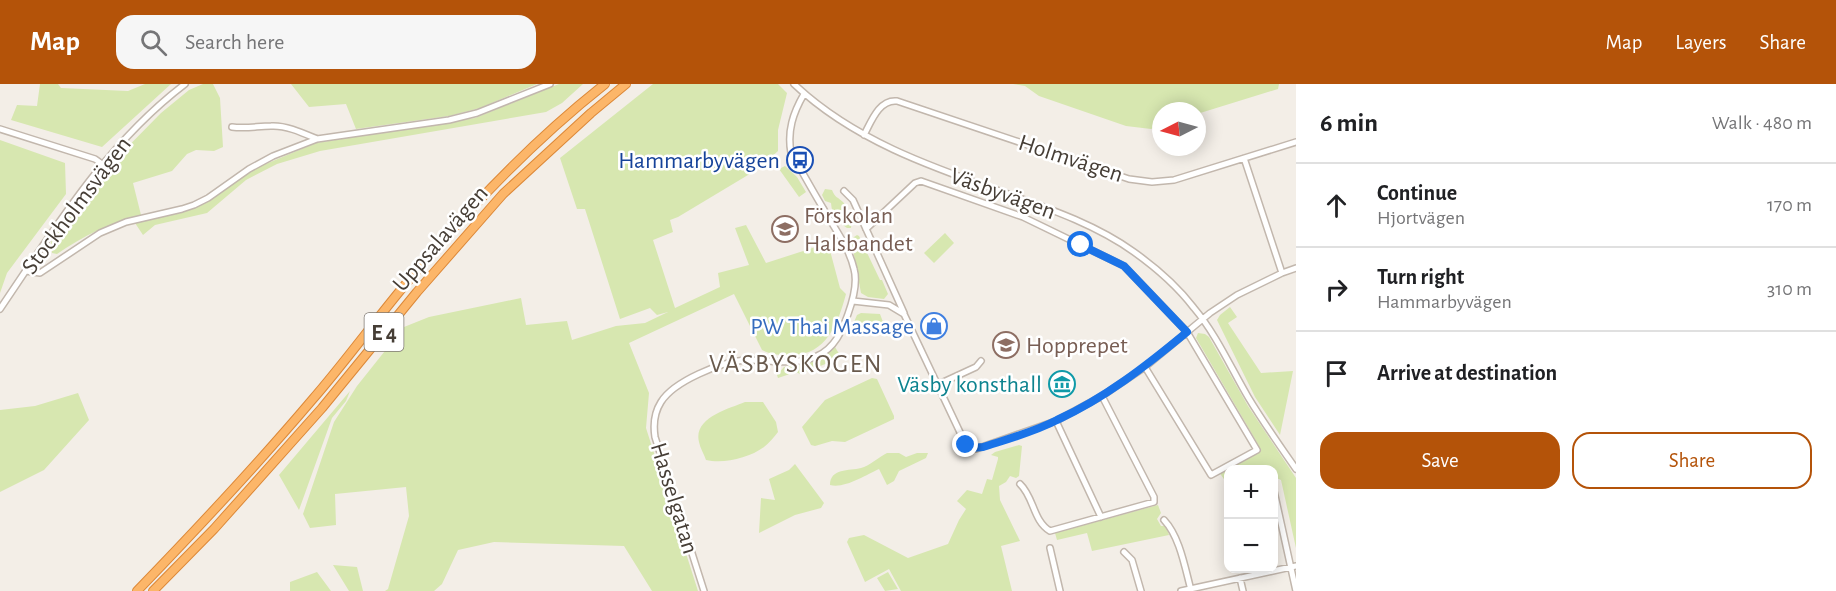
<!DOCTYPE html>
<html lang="en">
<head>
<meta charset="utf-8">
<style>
	:root { --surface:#fff; --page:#f6f6f6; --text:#202124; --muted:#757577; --line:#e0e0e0; --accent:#b45309 }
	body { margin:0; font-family:"Alegreya Sans",sans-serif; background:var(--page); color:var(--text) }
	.controls { position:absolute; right:18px; bottom:18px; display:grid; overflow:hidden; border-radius:12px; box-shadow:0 3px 15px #0003 }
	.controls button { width:54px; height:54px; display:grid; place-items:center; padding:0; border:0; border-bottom:2px solid var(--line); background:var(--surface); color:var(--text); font:30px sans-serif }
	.compass { position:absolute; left:1152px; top:18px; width:54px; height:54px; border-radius:50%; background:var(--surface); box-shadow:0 3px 15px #0003; rotate:264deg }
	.stop { position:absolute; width:18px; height:18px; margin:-14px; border:4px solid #1a73e8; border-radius:50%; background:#fff }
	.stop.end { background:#1a73e8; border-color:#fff; box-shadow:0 2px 6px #0008 }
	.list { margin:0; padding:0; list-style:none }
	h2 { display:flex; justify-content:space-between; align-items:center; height:78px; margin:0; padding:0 24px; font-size:26px }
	h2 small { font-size:20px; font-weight:400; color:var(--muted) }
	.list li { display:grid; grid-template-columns:39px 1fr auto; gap:18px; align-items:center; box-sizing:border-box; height:84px; padding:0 24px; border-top:2px solid var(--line) }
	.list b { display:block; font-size:22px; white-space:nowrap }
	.list p { margin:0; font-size:20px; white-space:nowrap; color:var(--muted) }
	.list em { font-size:20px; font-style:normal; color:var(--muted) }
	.actions { display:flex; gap:12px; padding:18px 24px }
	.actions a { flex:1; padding:14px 0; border:2px solid var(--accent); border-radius:18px; text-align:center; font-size:21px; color:var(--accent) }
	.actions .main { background:var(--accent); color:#fff }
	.icon { flex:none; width:33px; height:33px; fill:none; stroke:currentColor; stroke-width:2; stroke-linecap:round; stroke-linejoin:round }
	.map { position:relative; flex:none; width:1296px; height:507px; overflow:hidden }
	header { display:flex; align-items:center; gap:36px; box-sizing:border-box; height:84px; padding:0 30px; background:var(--accent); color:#fff }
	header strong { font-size:28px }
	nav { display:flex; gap:33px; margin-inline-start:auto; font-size:21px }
	.search { width:420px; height:54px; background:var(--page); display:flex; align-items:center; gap:15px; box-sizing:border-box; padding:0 21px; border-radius:18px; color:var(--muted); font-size:22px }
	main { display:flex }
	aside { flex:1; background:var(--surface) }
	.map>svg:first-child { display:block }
</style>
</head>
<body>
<header>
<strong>Map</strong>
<div class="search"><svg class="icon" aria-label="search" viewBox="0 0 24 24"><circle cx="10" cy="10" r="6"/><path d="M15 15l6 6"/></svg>Search here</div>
<nav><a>Map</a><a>Layers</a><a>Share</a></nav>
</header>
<main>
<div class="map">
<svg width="1296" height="507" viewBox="0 0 1296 507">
	<rect width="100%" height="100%" fill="#f3eee7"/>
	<path fill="#d7e7b0" d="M 40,0 L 58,0 L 61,4 L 128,7 L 145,0 L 171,0 L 102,63 L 11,36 L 17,21 L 37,22 Z
		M 203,0 L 213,0 L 220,14 L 223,63 L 214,67 L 196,66 L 187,70 L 172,87 L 133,99 L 141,131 C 110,139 83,152 57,170 L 52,169 L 51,158 L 95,96 L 161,29 L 189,6 Z
		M 291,0 L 537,0 L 480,24 L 449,32 L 356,45 L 346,20 L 309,23 Z
		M 559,0 L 583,0 L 562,19 L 546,28 L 320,67 L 277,80 L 246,96 L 207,129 L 155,141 L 143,151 L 135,139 L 181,129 L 198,122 L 256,84 L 316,59 L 475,34 Z
		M 653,0 L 778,0 L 787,9 L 778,46 L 778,67 L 758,85 L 678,133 L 670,136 L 673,148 L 653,156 L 675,224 L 720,203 L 718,189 L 749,181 L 735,144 L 746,141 L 766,179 L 828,159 L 840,204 L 846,210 C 838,240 826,272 790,271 C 780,271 772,271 762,266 L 734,210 L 629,259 L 649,309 L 646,344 L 698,507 L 652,507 L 624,462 L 494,458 L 458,466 L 442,500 L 434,507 L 385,507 L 388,505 L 409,432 L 406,403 L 335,410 L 336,441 L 310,444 L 303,430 L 334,338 L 357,302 L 404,243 L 429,233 L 521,214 L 526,241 L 567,237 L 572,256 L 616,242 L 645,239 L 668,228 L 657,231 L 650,224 L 620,235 L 585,125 L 577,125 L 560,74 Z
		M 1013,0 L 1279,0 L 1278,5 L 1197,30 L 1197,27 L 1161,27 L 1161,41 L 1151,45 L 1126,42 L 1039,12 L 1025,2 Z
		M 0,56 L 65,79 L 66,110 L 7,189 L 0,209 Z
		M 785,82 L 797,93 L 806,108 L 799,113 L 779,85 Z
		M 825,105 L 832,106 C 835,114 838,113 843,118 C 848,124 852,137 851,144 L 847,144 C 837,137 832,132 831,119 L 825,117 L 822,111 Z
		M 945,149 L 954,159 L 934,179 L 924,169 Z
		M 857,151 L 859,152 L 880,196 L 882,196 L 888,210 L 884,215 L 868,213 L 861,209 L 851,155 Z
		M 1230,223 L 1237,233 L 1228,239 L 1261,289 L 1293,287 L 1280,351 L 1255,313 L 1217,236 L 1220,231 Z
		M 861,229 L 880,230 L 883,238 C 878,249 861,251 851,245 L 857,231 Z
		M 1198,249 L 1205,250 L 1209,253 L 1248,322 L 1296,394 L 1296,464 L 1281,396 L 1274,393 L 1274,386 L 1228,386 L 1228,397 L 1226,398 L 1219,388 L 1259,362 L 1196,254 Z
		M 835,263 L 841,273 L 838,275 L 800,290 L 796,288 L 778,294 L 777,291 L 784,283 L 807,280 L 820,274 Z
		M 872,294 L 877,295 L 894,332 L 894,335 L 845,358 L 832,357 L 815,362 L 811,361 L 802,343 L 825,316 Z
		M 350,307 L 346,317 L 332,334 L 299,426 L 279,391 Z
		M 78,309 L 89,336 L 44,386 L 0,408 L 0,326 L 35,322 Z
		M 745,318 L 763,318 L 776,338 L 778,348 C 774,353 769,359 764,363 C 749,374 724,380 706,376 C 704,370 700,364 699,358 C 693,334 728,325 745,318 Z
		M 1019,361 L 1022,362 L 1019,392 L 1016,394 L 1010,392 L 1006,398 L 999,402 L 1000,416 L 1020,457 L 1001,462 L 1012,507 L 901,507 L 889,485 L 865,498 L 847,458 L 849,454 L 864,451 L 908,474 L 948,460 L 959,436 L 966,425 L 957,417 L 967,406 L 982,410 L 987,395 L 992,396 L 998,375 L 998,373 L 991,371 L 995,368 Z
		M 887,369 L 899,369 L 906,373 L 917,369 L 928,369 L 926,374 L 899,387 L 894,397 L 887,401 L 879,385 C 866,391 844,405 830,401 C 830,384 849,387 861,384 C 869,382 879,373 887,369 Z
		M 795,380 L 824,419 L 821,424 L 795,431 L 759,449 L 761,414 L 775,416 L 769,395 L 789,386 Z
		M 1158,421 L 1161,429 L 1157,435 L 1161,442 L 1166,442 L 1169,451 L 1092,467 L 1087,449 L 1057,456 L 1055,449 Z
		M 333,481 L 357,483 L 363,507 L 349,507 Z
		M 317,488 L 331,507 L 290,507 L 290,498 Z
		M 888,488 L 898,505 L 885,507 L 877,494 Z"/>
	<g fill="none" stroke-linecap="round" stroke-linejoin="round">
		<defs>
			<path id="minor" d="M 794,0 C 854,57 934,84 1011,111 C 1053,126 1098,142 1134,168 C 1155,183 1178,203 1194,224 C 1216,250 1231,284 1248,313 C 1263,338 1280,362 1296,385
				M 232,43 C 246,45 258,42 271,42 C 286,41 303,49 317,55
				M 0,45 L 95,75 L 102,80
				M 864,51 C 871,38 879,15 897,17 L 1129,95 L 1152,98 L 1174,96 L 1296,58
				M 1244,74 L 1282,189
				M 844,107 L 853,116 L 904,229
				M 866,145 L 915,99 L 921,97 L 1023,133 L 1124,182 L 1187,248 L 1257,366 L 1211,391 L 1145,283
				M 26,187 L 40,189 L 100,149 L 126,138 L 182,125 L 194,121 L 208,114 L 249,85 L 273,72 L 317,55 L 449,36 L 477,29 L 550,0
				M 853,217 L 889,221 L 904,230 L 966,361 L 976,365 L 1056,337 L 1102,312 L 1145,283 L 1210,229 L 1237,211 L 1282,189 L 1296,184
				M 0,225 C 55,144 106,60 185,0
				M 937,301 L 976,283 L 981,277
				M 1056,337 L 1101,433
				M 1020,400 C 1034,413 1033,437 1050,447 L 1154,418 L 1154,413 L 1102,312
				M 1274,407 L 1296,507
				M 1164,436 C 1180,453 1185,484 1191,506
				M 1050,464 L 1060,507
				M 1124,468 L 1132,476 L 1141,507
				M 1240,494 L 1243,507
				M 704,507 L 655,353 C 653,340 654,329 661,318 C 674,297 721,278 745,276 C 769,275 794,283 817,272 C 835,264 842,247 848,230 C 853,216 858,199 854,185 C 849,163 834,144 823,124 C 812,106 802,87 791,69 C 787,47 793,29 804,10
				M 1181,507 L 1296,482"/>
			<path id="highway" d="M 137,507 C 197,445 256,382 312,316 C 346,277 376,235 409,196 C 467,126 534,56 605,0
				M 153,507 L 214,445 L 322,324 L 417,208 L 503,110 L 591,29 L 626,0"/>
		</defs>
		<use href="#minor" stroke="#c2b7ad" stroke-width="8"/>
		<use href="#highway" stroke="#dc8838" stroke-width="10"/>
		<use href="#minor" stroke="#fff" stroke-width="5"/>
		<use href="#highway" stroke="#fcb669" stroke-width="8"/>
	</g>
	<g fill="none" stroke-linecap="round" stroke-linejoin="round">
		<path stroke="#1a73e8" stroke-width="8" d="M 966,361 L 972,364 L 983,363 C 1008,355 1034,348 1057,336 C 1105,314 1146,282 1187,248 L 1124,182 L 1081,161"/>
	</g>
	<defs>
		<symbol id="bus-ring" viewBox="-11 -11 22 22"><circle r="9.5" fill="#fff" stroke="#1a4fb4" stroke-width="1.5"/><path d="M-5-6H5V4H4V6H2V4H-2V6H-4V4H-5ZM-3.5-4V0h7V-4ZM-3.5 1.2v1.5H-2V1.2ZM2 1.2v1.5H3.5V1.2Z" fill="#1a4fb4"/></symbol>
		<symbol id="school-ring" viewBox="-11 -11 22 22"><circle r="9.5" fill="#fff" stroke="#8d6e63" stroke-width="1.5"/><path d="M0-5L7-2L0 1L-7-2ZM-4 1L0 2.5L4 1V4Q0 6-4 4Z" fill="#8d6e63"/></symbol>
		<symbol id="shop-ring" viewBox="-11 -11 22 22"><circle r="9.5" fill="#fff" stroke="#3f7fe0" stroke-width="1.5"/><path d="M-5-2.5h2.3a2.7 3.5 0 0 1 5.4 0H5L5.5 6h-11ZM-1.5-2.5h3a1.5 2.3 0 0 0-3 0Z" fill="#3f7fe0"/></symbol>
		<symbol id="museum-ring" viewBox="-11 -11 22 22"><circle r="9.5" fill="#fff" stroke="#0f9aa8" stroke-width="1.5"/><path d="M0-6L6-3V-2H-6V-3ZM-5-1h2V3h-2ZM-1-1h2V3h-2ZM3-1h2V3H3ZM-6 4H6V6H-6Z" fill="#0f9aa8"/></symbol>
	</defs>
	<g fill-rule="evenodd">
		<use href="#bus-ring" x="785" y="61" width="30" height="30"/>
		<use href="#school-ring" x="770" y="130" width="30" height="30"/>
		<use href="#shop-ring" x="919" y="227" width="30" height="30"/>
		<use href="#school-ring" x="991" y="246" width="30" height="30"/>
		<use href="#museum-ring" x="1047" y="285" width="30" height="30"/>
	</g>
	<g text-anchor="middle" stroke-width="5" stroke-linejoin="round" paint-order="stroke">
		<rect fill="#fff" stroke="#7e7872" stroke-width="1.5" x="364.5" y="229" width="39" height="38" rx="4.5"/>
		<g font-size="22" font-weight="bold" fill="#463e36">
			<text x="384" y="256">E 4</text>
		</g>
		<g font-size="24" fill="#463e36" stroke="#fff">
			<text transform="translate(1071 74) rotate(18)" y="8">Holmvägen</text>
			<text transform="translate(1003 109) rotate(20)" y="8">Väsbyvägen</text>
			<text transform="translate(76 121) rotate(-53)" y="8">Stockholmsvägen</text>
			<text transform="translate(440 154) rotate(-49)" y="8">Uppsalavägen</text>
			<text transform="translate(675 414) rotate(73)" y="8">Hasselgatan</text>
		</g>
		<g font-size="24" fill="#164399" stroke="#fff" text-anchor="end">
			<text x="780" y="84">Hammarbyvägen</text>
		</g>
		<g font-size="24" fill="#785e54" stroke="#fff" text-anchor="start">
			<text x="804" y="139">Förskolan<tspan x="804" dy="28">Halsbandet</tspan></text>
			<text x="1026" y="269">Hopprepet</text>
		</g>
		<g font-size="24" fill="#366cbe" stroke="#fff" text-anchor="end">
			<text x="914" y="250">PW Thai Massage</text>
		</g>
		<g font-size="24" fill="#0d838f" stroke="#fff" text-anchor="end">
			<text x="1042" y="308">Väsby konsthall</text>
		</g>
		<g font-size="26" letter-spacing="1.5" fill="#695a4d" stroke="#fff">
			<text x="796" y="288">VÄSBYSKOGEN</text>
		</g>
	</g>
</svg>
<div class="controls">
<button>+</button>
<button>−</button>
</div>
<svg class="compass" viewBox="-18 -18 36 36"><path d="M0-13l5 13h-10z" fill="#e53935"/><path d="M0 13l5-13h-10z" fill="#757577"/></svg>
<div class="stop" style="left:1081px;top:161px"></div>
<div class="stop end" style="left:966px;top:361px"></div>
</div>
<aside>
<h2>6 min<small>Walk · 480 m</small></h2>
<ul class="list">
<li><svg class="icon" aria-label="ahead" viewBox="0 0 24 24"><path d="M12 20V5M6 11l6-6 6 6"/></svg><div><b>Continue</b><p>Hjortvägen</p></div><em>170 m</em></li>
<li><svg class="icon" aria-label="right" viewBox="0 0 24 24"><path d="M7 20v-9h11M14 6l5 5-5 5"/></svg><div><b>Turn right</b><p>Hammarbyvägen</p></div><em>310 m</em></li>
<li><svg class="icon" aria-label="arrive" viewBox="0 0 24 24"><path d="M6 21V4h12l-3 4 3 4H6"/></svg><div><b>Arrive at destination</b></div></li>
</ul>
<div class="actions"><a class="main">Save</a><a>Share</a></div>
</aside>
</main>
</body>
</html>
